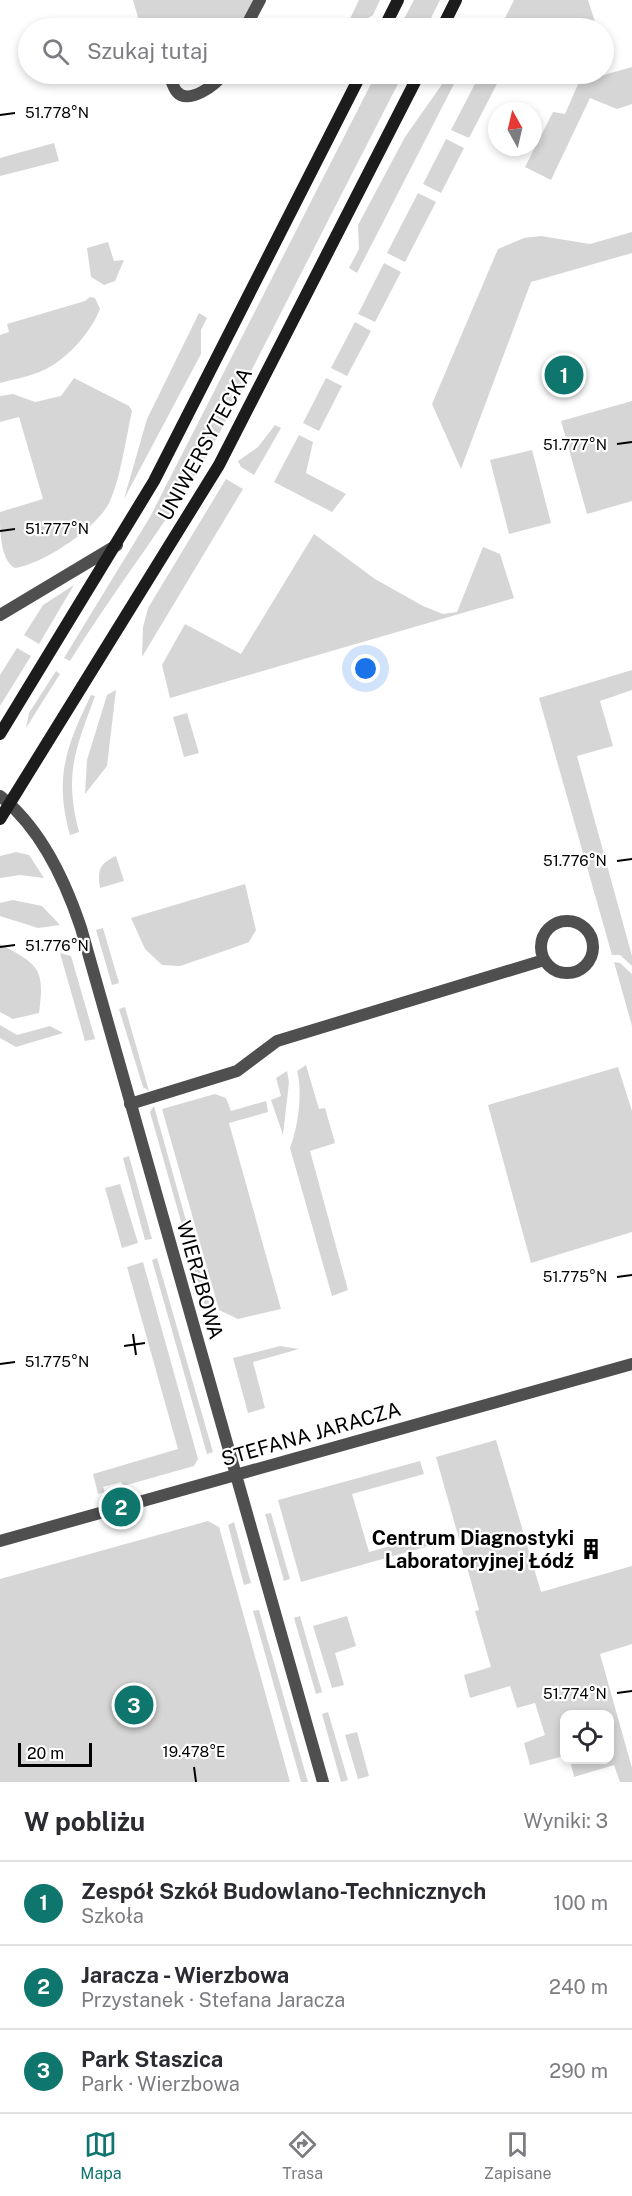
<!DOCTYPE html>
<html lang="pl">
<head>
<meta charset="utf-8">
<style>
	:root { --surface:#fff; --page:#f7f7f7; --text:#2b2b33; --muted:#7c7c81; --line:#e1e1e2; --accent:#0f766e }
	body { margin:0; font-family:"Public Sans",sans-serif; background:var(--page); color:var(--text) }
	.controls { position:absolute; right:18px; bottom:18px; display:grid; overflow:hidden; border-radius:12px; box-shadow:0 3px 9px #0003 }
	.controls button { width:54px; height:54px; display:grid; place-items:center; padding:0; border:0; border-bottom:2px solid var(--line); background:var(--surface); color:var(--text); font:30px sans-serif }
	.compass { position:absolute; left:488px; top:102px; width:54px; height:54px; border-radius:50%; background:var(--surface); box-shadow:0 3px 9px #0003; rotate:352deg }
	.scale { position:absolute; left:18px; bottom:15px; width:74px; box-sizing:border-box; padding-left:6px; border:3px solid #000; border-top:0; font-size:16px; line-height:21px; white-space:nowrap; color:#000; -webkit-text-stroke:4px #fff; paint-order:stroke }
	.you { position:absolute; left:366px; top:669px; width:21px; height:21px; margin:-15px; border:4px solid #fff; border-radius:50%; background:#1a73e8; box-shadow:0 0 0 9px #1a73e833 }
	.badge { display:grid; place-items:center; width:39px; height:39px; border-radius:50%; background:var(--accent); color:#fff; font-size:20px; font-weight:700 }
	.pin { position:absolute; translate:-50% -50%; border:3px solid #fff; box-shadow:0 2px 6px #0006 }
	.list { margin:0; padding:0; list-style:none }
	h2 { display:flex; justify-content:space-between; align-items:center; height:78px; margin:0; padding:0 24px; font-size:26px }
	h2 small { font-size:20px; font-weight:400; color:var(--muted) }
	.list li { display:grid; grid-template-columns:39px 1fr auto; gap:18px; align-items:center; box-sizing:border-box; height:84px; padding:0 24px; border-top:2px solid var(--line) }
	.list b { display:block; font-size:22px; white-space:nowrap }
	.list p { margin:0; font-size:20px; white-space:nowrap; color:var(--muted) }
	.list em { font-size:20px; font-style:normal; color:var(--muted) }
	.icon { flex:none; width:33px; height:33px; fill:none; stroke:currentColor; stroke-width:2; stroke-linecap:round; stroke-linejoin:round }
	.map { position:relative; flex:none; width:632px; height:1782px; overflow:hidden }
	.search { position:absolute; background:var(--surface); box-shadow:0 3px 9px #0003; left:18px; right:18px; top:18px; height:66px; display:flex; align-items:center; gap:15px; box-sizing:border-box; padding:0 21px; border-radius:33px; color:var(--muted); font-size:22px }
	.sheet { height:330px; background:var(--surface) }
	nav { display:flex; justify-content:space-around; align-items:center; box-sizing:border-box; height:84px; border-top:2px solid var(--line); background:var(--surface); font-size:16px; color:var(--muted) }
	nav a { display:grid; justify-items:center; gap:3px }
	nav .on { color:var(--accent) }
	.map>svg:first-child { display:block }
</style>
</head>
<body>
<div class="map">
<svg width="632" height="1782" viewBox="0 0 632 1782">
	<rect width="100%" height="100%" fill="#fff"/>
	<path fill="#d6d6d6" d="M 133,0 L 254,0 L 238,28 L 141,28 Z
		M 359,0 L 380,0 L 373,15 L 352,28 L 347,25 Z
		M 414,0 L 440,0 L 426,28 L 399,28 Z
		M 514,0 L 588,0 L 597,28 L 525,28 L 505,18 Z
		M 632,67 L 632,104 L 617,109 L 590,98 L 551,180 L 525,167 L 553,112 L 565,114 L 579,82 Z
		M 376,74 L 403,74 L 219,434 C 175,513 118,584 70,661 L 64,658 L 150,517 Z
		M 480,74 L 499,80 L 469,138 L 451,130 Z
		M 445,80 L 454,84 L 357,273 L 349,268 L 359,249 L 358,225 L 405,137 Z
		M 446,139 L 464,148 L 441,193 L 423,184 Z
		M 54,143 L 59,161 L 0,176 L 0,158 Z
		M 418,193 L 436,202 L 405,262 L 387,253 Z
		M 632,232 L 632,253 L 531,282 L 461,469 L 432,404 L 498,249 L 524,238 L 541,236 L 590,244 Z
		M 108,242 L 114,261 L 124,260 L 115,281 L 104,285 L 91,277 L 87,248 Z
		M 384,263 L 401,272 L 375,322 L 358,314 Z
		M 90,297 L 95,298 L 100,309 C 91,332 68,358 46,369 C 32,376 15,379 0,383 L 0,335 L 9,332 L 7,324 L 85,301 Z
		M 199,313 L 207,318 L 201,330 L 201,354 L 124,499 L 147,419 Z
		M 355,322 L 371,331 L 347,376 L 331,368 Z
		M 74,378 L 129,406 L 132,411 C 126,437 121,477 110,501 C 98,528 43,564 15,568 C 0,560 0,530 0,512 L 43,499 L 19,417 L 0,422 L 0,396 L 13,394 L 35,402 L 61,396 Z
		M 326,378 L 342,386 L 319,431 L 303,423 Z
		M 632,401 L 632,501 L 587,514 L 561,421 Z
		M 275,425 L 281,428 L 254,475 L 241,467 L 238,461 L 258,447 Z
		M 299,435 L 313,442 L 306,473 L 346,494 L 332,512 L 274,482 Z
		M 532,450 L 551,523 L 509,534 L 490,460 Z
		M 226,479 L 243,489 L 142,657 L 143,627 L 148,608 Z
		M 314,534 L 375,579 L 423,606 L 443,614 L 457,612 L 483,547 L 500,554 L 514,598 L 170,698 L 162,665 L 185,624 L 241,654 Z
		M 74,585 L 39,644 L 24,635 L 43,605 Z
		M 17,648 L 31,656 L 0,706 L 0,675 Z
		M 632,670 L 632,690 L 600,701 L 613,746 L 577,756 L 632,956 L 632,966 L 620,955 L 612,955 L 539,698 Z
		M 56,671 L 60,674 L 26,728 L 29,713 Z
		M 116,690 L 107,766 L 85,794 L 87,760 L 107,695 Z
		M 91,695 L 95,696 C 75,751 64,774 79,832 L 70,835 C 54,777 66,747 91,695 Z
		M 187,713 L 199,753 L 184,757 L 173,717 Z
		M 16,852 L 29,855 L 44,878 L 20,875 L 0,878 L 0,856 Z
		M 116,856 L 124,881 L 100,888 C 97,870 100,863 116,856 Z
		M 245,884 L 256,930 L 249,942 L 230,949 L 180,966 L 162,965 L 145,949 L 131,918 Z
		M 13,900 L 42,906 L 60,925 L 38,928 L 0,916 L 0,903 Z
		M 103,928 L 119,983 L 112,985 L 96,930 Z
		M 0,944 C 39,965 45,968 39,1013 L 13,1019 L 0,1012 Z
		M 60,953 L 71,956 L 95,1039 L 85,1041 Z
		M 614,962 L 620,963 L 632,974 L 632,1026 Z
		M 125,1007 L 149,1091 L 143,1087 L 119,1009 Z
		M 0,1025 L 17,1035 L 50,1026 L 63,1033 L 16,1047 L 0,1038 Z
		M 306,1065 L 319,1109 L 325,1108 L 335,1143 L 310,1151 L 348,1290 L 332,1296 L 290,1148 C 298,1127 303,1092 297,1071 Z
		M 618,1067 L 632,1111 L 632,1232 L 531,1263 L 488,1105 Z
		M 287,1071 L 289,1082 L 283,1135 L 271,1100 L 281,1096 L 276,1078 Z
		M 215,1094 L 226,1098 L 231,1111 L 266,1101 L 268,1112 L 229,1123 L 281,1309 L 238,1319 L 219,1310 L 162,1109 Z
		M 154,1106 L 218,1335 L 212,1331 L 150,1112 Z
		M 129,1156 L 152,1239 L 145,1240 L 123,1158 Z
		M 120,1184 L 138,1243 L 122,1248 L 105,1188 Z
		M 157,1258 L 213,1452 L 207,1454 L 152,1260 Z
		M 143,1262 L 198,1459 L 194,1466 L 123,1486 L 121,1482 L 103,1487 L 105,1492 L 98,1494 L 93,1474 L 178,1449 L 127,1267 Z
		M 280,1346 L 299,1349 L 253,1362 L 265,1408 L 248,1413 L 233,1358 Z
		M 496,1440 L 541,1592 L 632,1566 L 632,1644 L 600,1654 L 632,1768 L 632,1782 L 620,1782 L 614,1765 L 574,1777 L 570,1760 L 610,1760 L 610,1714 L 564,1714 L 564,1756 L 530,1765 L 524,1743 L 545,1735 L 535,1703 L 517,1708 L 510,1686 L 470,1698 L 464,1675 L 491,1667 L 475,1611 L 479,1610 L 436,1457 Z
		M 420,1461 L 424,1474 L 352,1494 L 369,1552 L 440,1532 L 443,1542 L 301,1582 L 278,1500 Z
		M 271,1513 L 290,1579 L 284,1581 L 265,1514 Z
		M 208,1521 L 219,1527 L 290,1782 L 0,1782 L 0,1579 Z
		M 234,1522 L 251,1583 L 244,1585 L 228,1525 Z
		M 259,1610 L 308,1782 L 301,1782 L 253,1611 Z
		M 300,1616 L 322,1692 L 316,1694 L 294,1618 Z
		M 347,1616 L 356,1646 L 335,1653 L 344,1685 L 332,1688 L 313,1626 Z
		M 328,1712 L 348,1780 L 341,1782 L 322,1714 Z
		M 357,1732 L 369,1776 L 358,1779 L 345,1735 Z"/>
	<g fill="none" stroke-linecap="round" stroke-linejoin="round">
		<path stroke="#4f4f4f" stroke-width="12" d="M 245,28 L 260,0
			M 169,74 C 171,79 173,88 177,92 C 188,105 217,85 223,74"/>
		<path stroke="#4f4f4f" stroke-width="12" d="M 0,615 L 117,545
			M541 947a26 26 0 1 1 52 0a26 26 0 1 1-52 0Z
			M 130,1104 L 237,1071 L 277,1041 L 544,960"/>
		<path stroke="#4f4f4f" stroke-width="12" d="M 0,796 C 41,828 65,880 81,928 L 323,1782
			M 0,1541 L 632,1364"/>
		<path stroke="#1c1c1c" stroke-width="12" d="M 384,28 L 398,0
			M 442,28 L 456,0
			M 0,734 L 154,481 L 361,74
			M 0,819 L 219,465 L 419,74"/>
	</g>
	<path fill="none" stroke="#000" stroke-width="2" d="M 0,115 L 15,113M 617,444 L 632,442M 0,531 L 15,529M 617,861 L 632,859M 0,947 L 15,945M 617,1277 L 632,1275M 133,1334 L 136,1355M 124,1346 L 145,1343M 0,1364 L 15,1362M 617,1693 L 632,1691M 194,1767 L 196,1782"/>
	<defs>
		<symbol id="building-bare" viewBox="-9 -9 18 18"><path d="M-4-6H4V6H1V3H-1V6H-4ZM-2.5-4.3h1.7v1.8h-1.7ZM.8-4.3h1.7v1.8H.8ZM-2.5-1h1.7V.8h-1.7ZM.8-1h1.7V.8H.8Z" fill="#000" stroke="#fff" stroke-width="2.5" paint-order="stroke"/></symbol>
	</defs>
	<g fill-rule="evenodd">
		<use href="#building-bare" x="576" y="1534" width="30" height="30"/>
	</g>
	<g text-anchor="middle" stroke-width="4.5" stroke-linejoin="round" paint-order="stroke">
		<g font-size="20" fill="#000" stroke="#fff">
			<text transform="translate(205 444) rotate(-61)" y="7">UNIWERSYTECKA</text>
			<text transform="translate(200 1280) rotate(74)" y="7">WIERZBOWA</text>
			<text transform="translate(311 1434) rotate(-16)" y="7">STEFANA JARACZA</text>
		</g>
		<g font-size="20" font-weight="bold" fill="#000" stroke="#fff" text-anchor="end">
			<text x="574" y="1545">Centrum Diagnostyki<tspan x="574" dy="23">Laboratoryjnej Łódź</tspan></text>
		</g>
	</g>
	<g font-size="15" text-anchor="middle" fill="#000" stroke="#fff" stroke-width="4.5" stroke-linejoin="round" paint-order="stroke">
		<text x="57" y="118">51.778°N</text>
		<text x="575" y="450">51.777°N</text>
		<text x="57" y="534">51.777°N</text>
		<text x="575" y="866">51.776°N</text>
		<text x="57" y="951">51.776°N</text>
		<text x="575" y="1282">51.775°N</text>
		<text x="57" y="1367">51.775°N</text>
		<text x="575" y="1699">51.774°N</text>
		<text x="194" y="1757">19.478°E</text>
	</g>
</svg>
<div class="controls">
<button><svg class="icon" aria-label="locate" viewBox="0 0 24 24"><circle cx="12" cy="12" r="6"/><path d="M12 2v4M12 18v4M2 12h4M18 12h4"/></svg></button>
</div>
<svg class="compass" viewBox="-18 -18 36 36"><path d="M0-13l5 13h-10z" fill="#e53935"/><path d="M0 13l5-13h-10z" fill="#7c7c81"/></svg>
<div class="scale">20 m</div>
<div class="you"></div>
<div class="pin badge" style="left:564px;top:375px">1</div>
<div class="pin badge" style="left:121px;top:1507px">2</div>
<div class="pin badge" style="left:134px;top:1705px">3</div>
<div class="search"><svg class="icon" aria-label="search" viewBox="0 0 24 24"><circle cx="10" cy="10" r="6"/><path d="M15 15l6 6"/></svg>Szukaj tutaj</div>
</div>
<section class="sheet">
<h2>W pobliżu<small>Wyniki: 3</small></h2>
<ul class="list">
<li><span class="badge">1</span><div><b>Zespół Szkół Budowlano-Technicznych</b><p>Szkoła</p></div><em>100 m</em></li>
<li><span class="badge">2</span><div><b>Jaracza - Wierzbowa</b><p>Przystanek · Stefana Jaracza</p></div><em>240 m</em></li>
<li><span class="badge">3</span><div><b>Park Staszica</b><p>Park · Wierzbowa</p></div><em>290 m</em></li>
</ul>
</section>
<nav>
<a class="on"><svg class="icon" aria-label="map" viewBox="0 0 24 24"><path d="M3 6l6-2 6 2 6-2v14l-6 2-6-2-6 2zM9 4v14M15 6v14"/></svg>Mapa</a>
<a><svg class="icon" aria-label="directions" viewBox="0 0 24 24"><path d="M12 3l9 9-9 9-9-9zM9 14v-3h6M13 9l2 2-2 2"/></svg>Trasa</a>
<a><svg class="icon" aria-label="saved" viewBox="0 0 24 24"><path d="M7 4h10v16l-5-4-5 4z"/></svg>Zapisane</a>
</nav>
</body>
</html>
